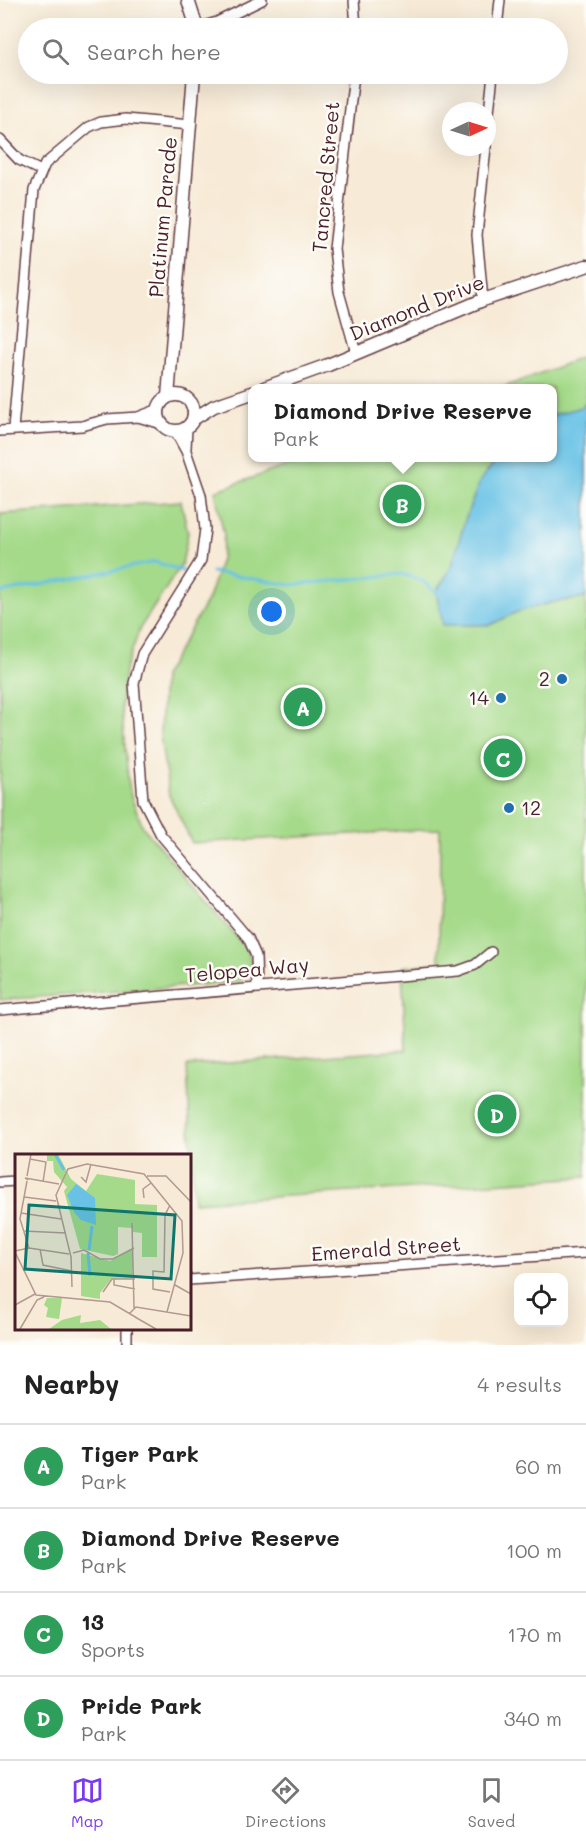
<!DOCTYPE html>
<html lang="en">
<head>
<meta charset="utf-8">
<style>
	:root { --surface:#fff; --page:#f2f2f2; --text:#222; --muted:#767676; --line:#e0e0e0; --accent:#7c3aed }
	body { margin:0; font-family:Mali,sans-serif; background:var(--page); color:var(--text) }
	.controls { position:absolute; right:18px; bottom:18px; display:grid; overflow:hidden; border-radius:12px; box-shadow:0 6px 24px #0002 }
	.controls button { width:54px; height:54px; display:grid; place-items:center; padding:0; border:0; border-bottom:2px solid var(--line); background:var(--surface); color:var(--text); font:30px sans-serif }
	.compass { position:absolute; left:442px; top:102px; width:54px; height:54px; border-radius:50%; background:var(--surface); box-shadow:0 6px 24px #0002; rotate:86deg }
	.you { position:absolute; left:272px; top:612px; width:21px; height:21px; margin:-15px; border:4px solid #fff; border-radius:50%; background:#1a73e8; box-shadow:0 0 0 9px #1a73e833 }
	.badge { display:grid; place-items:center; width:39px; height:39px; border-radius:50%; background:var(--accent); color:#fff; font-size:20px; font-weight:700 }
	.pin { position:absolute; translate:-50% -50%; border:3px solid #fff; box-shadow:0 2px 6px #0006 }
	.popup { position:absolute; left:248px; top:384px; width:309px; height:78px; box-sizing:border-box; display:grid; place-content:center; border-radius:12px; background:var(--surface); filter:drop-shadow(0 2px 4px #0005); font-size:20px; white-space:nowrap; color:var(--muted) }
	.popup b { font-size:22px; color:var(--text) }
	.popup::after { content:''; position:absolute; left:50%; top:100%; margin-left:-12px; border:12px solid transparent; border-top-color:var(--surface) }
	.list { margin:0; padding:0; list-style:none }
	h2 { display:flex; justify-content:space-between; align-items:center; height:78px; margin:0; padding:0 24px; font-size:26px }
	h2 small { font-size:20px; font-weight:400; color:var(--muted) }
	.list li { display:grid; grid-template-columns:39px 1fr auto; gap:18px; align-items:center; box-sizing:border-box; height:84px; padding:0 24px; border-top:2px solid var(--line) }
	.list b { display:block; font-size:22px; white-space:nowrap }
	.list p { margin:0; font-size:20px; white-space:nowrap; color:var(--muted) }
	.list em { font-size:20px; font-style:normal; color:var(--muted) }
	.icon { flex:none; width:33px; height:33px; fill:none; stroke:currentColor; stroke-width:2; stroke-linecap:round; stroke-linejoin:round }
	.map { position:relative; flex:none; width:586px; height:1345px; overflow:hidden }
	.search { position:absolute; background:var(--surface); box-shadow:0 6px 24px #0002; left:18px; right:18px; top:18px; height:66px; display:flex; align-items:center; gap:15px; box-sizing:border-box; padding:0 21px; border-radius:33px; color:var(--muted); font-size:22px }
	.sheet { height:414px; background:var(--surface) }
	nav { display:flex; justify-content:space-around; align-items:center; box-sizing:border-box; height:84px; border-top:2px solid var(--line); background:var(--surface); font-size:16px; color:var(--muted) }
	nav a { display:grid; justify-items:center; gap:3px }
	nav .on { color:var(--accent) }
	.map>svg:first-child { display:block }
</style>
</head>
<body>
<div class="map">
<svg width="586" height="1345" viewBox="0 0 586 1345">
	<rect width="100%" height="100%" fill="#fdfcf7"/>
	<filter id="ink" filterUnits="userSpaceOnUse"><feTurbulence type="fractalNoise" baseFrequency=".0167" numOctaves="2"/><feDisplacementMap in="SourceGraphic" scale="12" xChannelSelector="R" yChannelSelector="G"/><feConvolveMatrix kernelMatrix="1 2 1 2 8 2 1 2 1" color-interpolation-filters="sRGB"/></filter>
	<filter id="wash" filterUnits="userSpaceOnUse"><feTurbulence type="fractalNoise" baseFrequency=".008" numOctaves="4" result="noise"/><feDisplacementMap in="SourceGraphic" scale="24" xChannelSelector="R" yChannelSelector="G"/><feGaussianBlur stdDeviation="1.35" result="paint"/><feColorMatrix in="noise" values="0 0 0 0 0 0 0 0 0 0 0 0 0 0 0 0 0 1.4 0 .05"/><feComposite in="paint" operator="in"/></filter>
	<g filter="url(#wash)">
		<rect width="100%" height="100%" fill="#f7ead6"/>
		<path fill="#a5da8a" stroke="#787c5a" stroke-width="1.5" d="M 586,356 L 586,1177 L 194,1202 L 187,1066 L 406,1050 L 402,967 L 439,963 L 440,829 L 192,843 L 169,795 L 160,736 L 163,677 L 208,599 L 221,559 L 224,535 L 215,491 L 309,458 L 552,458 L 552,388 L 501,388 Z
			M 181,501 L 188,533 L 182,564 L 140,628 L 125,670 L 121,706 L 128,778 L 131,797 L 143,827 L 248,951 L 251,963 L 248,976 L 239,982 L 0,1000 L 0,514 Z"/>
		<path fill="#69c2e6" stroke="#5a7088" stroke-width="1.5" d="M 586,403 L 586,598 L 554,602 L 517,612 L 490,625 L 443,625 L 436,592 L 451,568 L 466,517 L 480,481 L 498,458 L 552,458 L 552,415 L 582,407 Z"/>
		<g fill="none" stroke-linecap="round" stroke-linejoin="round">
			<path stroke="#69c2e6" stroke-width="3" d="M 212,572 L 291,585 L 402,574 L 421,580 L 436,592
				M 0,593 L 155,562 L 183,571"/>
		</g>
	</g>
	<g filter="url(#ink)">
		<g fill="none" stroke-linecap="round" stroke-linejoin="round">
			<defs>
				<path id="minor" d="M 354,0 L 356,28
					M 197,28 L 217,22 L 262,0
					M 497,28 L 500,0
					M 354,74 L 334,249 L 339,292 L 356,353
					M 487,132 L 493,74
					M 0,140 L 19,160 L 41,171
					M 483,300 L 477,235 L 486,147
					M 138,417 L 159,409
					M 13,429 L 34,190 L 45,164 L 89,127 L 101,122 L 126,119 L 190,125
					M 0,431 L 82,426 L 107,419 L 138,417 L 162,424
					M 175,431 L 186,451 L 201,495 L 205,529 L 201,560 L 142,654 L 134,683 L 143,800 L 161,835 L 248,938 L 256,956 L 257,987
					M 186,448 L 187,428
					M 0,1010 L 458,971 L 475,965 L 491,952
					M 0,1182 L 16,1181
					M 189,1280 L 586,1253
					M 127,1345 L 127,1328"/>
				<path id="tertiary" d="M 188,0 L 197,28
					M 264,388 L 328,365 L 483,300 L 586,266
					M158 413a18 18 0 1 1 36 0a18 18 0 1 1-36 0Z
					M 168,397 L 194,74
					M 195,418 L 214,406 L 252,393"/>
			</defs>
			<use href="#minor" stroke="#643d45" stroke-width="12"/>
			<use href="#tertiary" stroke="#643d45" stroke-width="15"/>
			<use href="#minor" stroke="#fff" stroke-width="9"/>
			<use href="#tertiary" stroke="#fff" stroke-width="12"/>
		</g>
	</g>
	<g fill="#1f6fb2" stroke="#fdfcf7" stroke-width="2">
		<circle cx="562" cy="679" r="6"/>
		<circle cx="501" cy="698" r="6"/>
		<circle cx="509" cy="808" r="6"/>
	</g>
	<g text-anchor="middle" stroke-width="5" stroke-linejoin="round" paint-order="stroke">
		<g font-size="20" fill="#4a1f2b" stroke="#fdfcf7">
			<text transform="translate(326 177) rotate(-85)" y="7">Tancred Street</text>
			<text transform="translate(163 217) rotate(-85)" y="7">Platinum Parade</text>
			<text transform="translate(417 308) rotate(-22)" y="7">Diamond Drive</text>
			<text transform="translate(247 970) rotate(-5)" y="7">Telopea Way</text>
			<text transform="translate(386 1249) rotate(-4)" y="7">Emerald Street</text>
		</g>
		<g font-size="20" fill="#4a1f2b" stroke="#fdfcf7" text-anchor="end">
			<text x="550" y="686">2</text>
			<text x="489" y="705">14</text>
			<text x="521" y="815" text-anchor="start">12</text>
		</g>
	</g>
	<g transform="translate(15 1154)">
		<rect width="176" height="176" fill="#f7ead6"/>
		<path d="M 32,0 L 43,0 L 56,25 L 71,37 L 82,20 L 120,26 L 120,50 L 142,51 L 142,103 L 127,103 L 127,79 L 118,78 L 117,74 L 103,73 L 103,100 L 98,102 L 65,95 L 49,37 L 52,33 L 39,18 L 38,7 L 32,7 ZM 118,95 L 117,125 L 96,125 L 85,139 L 85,145 L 66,142 L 66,99 L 95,107 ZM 32,144 L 47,144 L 44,165 L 31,163 L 33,154 L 29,151 ZM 66,161 L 65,169 L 85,166 L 96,175 L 34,175 L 47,166 Z" fill="#a5da8a"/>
		<path d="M 61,30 L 80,44 L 81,71 L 66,66 L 59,58 L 52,41 Z" fill="#69c2e6"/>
		<path fill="none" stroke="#69c2e6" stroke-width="3" d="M 40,0 L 49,16M 74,96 L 77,72M 73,99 L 75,122"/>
		<path fill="none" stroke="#b29992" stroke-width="1.5" d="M 15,5 L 31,8 L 28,28M 12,22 L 16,0M 132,22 L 151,22 L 176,48M 66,23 L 71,28 L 76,10M 13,26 L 10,24 L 44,30M 12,27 L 5,65 L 14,94M 9,43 L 41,47M 129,44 L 128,35 L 136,29M 6,59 L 46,65M 117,69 L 119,154M 8,77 L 51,79M 25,95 L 28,111 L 57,117M 0,97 L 14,94 L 54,100M 0,98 L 21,141 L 95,148 L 122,164M 58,99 L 69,96 L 85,105 L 98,105 L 119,94M 56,102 L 57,133M 56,103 L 41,41 L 53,15 L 72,10 L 129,20 L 167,67 L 168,99 L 152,158M 137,117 L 149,118 L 150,61 L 155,51M 138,118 L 138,135 L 155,138M 99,125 L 99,131 L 120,135M 160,131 L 176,140M 88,138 L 97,125 L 120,125M 0,151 L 20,140M 114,160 L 121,153 L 176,162M 120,163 L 141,175M 5,175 L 22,146 L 29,143"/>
		<path fill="#0f766e" fill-opacity="0.15" stroke="#0f766e" stroke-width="3" d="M 14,51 L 160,61 L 156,125 L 10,115 Z"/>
		<rect width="176" height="176" fill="none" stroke="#4a1f2b" stroke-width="3"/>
	</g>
</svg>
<div class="controls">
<button><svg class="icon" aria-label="locate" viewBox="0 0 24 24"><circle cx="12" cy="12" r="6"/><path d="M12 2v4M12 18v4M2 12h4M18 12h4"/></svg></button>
</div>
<svg class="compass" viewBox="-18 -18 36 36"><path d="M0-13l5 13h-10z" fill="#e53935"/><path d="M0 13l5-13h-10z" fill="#767676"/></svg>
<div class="you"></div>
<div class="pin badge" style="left:303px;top:707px;background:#2e9e5b">A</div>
<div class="pin badge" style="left:402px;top:504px;background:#2e9e5b">B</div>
<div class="popup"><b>Diamond Drive Reserve</b>Park</div>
<div class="pin badge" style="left:503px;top:758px;background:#2e9e5b">C</div>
<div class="pin badge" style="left:497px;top:1114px;background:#2e9e5b">D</div>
<div class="search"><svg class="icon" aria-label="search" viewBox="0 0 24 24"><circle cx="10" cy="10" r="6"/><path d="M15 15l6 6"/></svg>Search here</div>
</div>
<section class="sheet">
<h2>Nearby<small>4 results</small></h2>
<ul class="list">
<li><span class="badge" style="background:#2e9e5b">A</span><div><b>Tiger Park</b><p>Park</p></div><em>60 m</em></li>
<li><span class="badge" style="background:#2e9e5b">B</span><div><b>Diamond Drive Reserve</b><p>Park</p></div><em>100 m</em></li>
<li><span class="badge" style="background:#2e9e5b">C</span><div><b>13</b><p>Sports</p></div><em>170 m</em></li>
<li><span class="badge" style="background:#2e9e5b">D</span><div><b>Pride Park</b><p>Park</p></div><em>340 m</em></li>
</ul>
</section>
<nav>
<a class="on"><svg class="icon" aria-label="map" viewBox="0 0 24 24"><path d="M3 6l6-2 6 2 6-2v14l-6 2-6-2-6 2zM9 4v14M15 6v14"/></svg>Map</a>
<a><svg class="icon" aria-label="directions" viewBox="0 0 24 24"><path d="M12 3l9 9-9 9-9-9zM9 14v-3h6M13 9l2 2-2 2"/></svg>Directions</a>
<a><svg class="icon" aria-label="saved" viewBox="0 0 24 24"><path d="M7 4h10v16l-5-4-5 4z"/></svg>Saved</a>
</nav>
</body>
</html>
